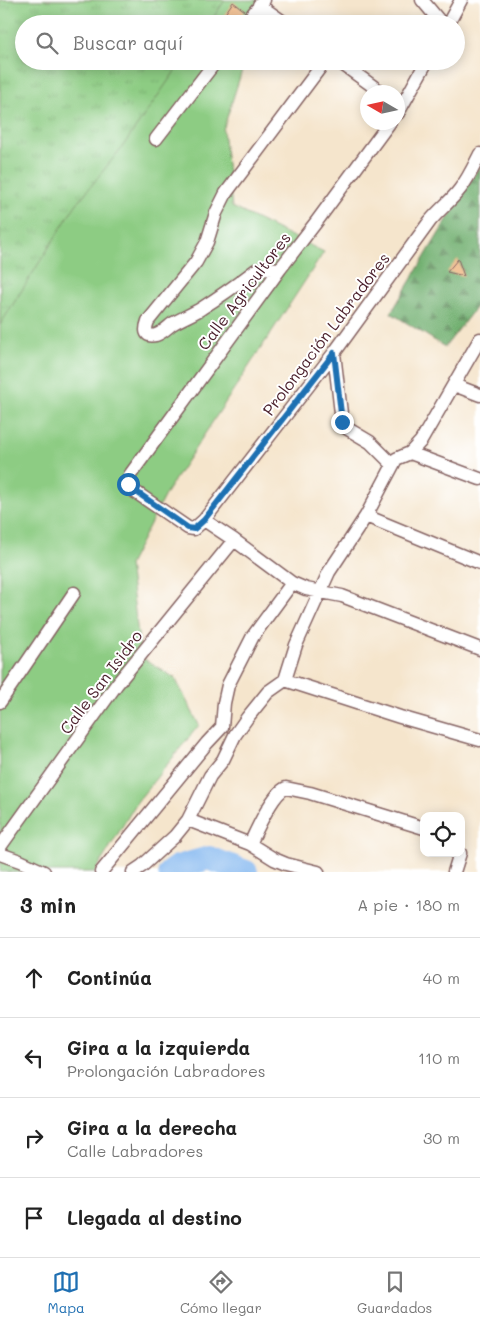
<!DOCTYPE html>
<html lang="es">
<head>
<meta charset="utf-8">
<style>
	:root { --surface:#fff; --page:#f6f6f6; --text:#222; --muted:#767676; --line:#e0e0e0; --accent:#1f6fb2 }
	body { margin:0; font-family:Mali,sans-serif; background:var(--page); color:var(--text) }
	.controls { position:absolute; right:15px; bottom:15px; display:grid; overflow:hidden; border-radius:10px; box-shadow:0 2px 12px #0003 }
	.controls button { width:45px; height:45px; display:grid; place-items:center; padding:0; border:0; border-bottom:1px solid var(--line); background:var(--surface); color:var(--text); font:25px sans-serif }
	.compass { position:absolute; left:360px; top:85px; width:45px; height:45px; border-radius:50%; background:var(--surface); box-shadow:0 2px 12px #0003; rotate:279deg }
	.stop { position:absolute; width:15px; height:15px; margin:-11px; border:4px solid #1f6fb2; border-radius:50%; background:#fff }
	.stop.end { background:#1f6fb2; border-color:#fff; box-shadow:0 1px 5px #0008 }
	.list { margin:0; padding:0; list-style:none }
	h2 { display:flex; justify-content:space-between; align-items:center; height:65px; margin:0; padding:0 20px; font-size:21px }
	h2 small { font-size:16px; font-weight:400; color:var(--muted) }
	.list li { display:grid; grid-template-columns:32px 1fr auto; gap:15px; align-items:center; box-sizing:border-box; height:80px; padding:0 20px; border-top:1px solid var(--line) }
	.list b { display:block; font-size:19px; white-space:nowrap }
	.list p { margin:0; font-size:16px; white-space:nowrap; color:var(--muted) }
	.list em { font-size:16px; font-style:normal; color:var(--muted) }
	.icon { flex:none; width:28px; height:28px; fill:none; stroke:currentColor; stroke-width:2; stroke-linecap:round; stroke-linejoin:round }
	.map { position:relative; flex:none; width:480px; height:872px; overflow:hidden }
	.search { position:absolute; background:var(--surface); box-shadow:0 2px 12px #0003; left:15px; right:15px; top:15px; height:55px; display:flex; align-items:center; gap:12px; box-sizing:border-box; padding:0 18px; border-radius:28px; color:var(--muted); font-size:19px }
	.sheet { height:385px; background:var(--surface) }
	nav { display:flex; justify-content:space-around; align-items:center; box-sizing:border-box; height:70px; border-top:1px solid var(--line); background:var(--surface); font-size:14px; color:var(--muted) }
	nav a { display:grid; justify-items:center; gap:2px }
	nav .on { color:var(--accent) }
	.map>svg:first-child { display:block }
</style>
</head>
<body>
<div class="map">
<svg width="480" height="872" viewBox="0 0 480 872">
	<defs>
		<pattern id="forest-firs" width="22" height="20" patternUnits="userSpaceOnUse" patternTransform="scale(1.25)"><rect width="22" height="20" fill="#72b071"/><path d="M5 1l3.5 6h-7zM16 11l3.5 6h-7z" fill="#608f5d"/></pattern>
		<pattern id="park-tufts" width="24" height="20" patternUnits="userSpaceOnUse" patternTransform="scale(1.25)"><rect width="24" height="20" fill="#8dcc83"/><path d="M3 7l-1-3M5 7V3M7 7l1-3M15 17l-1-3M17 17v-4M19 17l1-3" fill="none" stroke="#7baf71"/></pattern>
	</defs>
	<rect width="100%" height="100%" fill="#fff"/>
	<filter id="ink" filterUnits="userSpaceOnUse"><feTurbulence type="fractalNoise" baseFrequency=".02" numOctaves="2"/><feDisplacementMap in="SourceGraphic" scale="10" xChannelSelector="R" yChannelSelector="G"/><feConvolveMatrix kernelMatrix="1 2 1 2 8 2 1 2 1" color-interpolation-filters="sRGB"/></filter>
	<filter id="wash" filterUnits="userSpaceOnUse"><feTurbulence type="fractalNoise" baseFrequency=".0096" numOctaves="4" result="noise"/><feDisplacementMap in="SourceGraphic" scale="20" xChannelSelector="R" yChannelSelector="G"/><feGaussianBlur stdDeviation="1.12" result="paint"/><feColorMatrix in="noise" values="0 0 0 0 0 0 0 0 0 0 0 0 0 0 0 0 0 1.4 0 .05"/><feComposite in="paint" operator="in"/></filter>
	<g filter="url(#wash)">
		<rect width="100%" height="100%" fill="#f5e5cc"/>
		<path fill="#8dcc83" stroke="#6c7657" d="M 0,0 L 265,0 L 257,24 L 24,24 L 24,61 L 245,61 L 223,130 L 232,207 L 324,252 L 166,493 L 129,565 L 141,657 L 175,678 L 199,725 L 137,802 L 95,872 L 0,872 Z"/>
		<path fill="url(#forest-firs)" stroke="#5e684e" d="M 480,165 L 480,302 L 445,347 L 391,313 Z"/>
		<path fill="url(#park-tufts)" stroke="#6c7657" d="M 0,0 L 225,0 L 209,24 L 24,24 L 24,61 L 182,61 L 123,146 L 75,206 L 0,325 Z"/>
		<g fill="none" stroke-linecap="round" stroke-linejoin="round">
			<path stroke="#81b6ef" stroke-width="24" d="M 170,872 L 177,867 L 209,858 L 246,872"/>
		</g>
		<g id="blocks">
			<path fill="#eeb27b" d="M 233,2 L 245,11 L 239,19 L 237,24 L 218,24 Z
				M 458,259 L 464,276 L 447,272 Z"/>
		</g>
	</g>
	<g filter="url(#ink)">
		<use href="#blocks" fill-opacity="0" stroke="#866463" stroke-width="1"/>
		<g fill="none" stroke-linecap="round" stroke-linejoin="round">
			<defs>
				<path id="street" d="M 422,0 L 442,24
					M 259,5 L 286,24
					M 245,24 L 264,0
					M 448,24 L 461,0
					M 338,61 L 381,92
					M 398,113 L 427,61
					M 390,122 L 317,221 L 280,269 L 130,475 L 128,481 L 131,489 L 188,528 L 194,529 L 204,520 L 334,353 L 430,221 C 440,209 451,201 460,189 C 468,179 474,166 480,154
					M 156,139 L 216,61
					M 280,269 L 265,268 L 256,270 C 239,283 221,296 202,308 C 193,314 182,318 172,324 C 167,328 162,333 156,335 C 144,338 145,329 148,321 L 196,262 L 207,242 L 216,213 L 226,193 L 325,61
					M 334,353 L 342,422 L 348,429 L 370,442 L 393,465
					M 454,385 L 480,395
					M 410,453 L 480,479
					M 366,516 L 480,563
					M 204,520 L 234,540 L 292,583 L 306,589 L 342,596 L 480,649
					M 285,680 L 400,717 L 480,740
					M 0,702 L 74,593
					M 188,820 L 250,844 L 274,859 L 286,864 L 318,872
					M 250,844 C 256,831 273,793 286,788 L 310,793 L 424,828
					M 0,847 L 117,684 L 234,540
					M 0,854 L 20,861 L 44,872
					M 101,872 L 207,743 L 222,727 L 224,703 L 228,685 L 253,636 L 292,583
					M 133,872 L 142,866 L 175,836 L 188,820 L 210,776 L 223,760 L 235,735 L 247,718 L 268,692 L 285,680 L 296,645 L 329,572 L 366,516 L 393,465 L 396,459 L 410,453 L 421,441 L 480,339
					M 454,872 L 460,853"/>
			</defs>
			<use href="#street" stroke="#866463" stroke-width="15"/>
			<use href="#street" stroke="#fff" stroke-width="12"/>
		</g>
	</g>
	<g fill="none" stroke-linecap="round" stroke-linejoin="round" filter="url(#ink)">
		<path stroke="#1f6fb2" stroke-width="6" d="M 128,484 L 131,488 L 188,528 L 194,529 L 204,520 L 334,353 L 342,422"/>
	</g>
	<g text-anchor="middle" stroke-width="4" stroke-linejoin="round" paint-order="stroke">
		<g font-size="16" fill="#4a1f2b" stroke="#fff">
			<text transform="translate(244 291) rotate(-53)" y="6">Calle Agricultores</text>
			<text transform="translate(326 334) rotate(-53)" y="6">Prolongación Labradores</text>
			<text transform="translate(101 682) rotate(-53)" y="6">Calle San Isidro</text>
		</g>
	</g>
</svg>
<div class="controls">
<button><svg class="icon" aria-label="locate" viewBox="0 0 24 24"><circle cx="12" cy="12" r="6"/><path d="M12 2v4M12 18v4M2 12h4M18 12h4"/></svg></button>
</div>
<svg class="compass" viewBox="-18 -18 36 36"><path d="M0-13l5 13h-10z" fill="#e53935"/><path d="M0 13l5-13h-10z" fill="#767676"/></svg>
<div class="stop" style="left:128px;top:484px"></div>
<div class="stop end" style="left:342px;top:422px"></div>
<div class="search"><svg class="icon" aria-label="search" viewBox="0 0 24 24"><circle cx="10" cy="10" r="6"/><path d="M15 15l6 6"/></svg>Buscar aquí</div>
</div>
<section class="sheet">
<h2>3 min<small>A pie · 180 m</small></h2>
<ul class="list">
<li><svg class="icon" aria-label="ahead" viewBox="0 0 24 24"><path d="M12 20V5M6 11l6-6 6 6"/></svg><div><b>Continúa</b></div><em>40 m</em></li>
<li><svg class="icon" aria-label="left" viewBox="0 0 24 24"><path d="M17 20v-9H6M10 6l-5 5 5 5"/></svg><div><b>Gira a la izquierda</b><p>Prolongación Labradores</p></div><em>110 m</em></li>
<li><svg class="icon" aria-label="right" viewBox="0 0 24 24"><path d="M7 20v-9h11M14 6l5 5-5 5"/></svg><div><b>Gira a la derecha</b><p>Calle Labradores</p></div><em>30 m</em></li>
<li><svg class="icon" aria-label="arrive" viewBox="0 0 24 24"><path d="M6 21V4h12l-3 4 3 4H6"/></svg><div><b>Llegada al destino</b></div></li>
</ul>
</section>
<nav>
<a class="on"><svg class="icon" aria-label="map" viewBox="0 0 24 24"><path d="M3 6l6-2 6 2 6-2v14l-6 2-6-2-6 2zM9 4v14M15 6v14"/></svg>Mapa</a>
<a><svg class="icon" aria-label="directions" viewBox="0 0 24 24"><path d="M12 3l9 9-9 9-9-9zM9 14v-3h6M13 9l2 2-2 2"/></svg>Cómo llegar</a>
<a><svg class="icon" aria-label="saved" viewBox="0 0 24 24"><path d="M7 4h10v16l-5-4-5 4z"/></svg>Guardados</a>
</nav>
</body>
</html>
